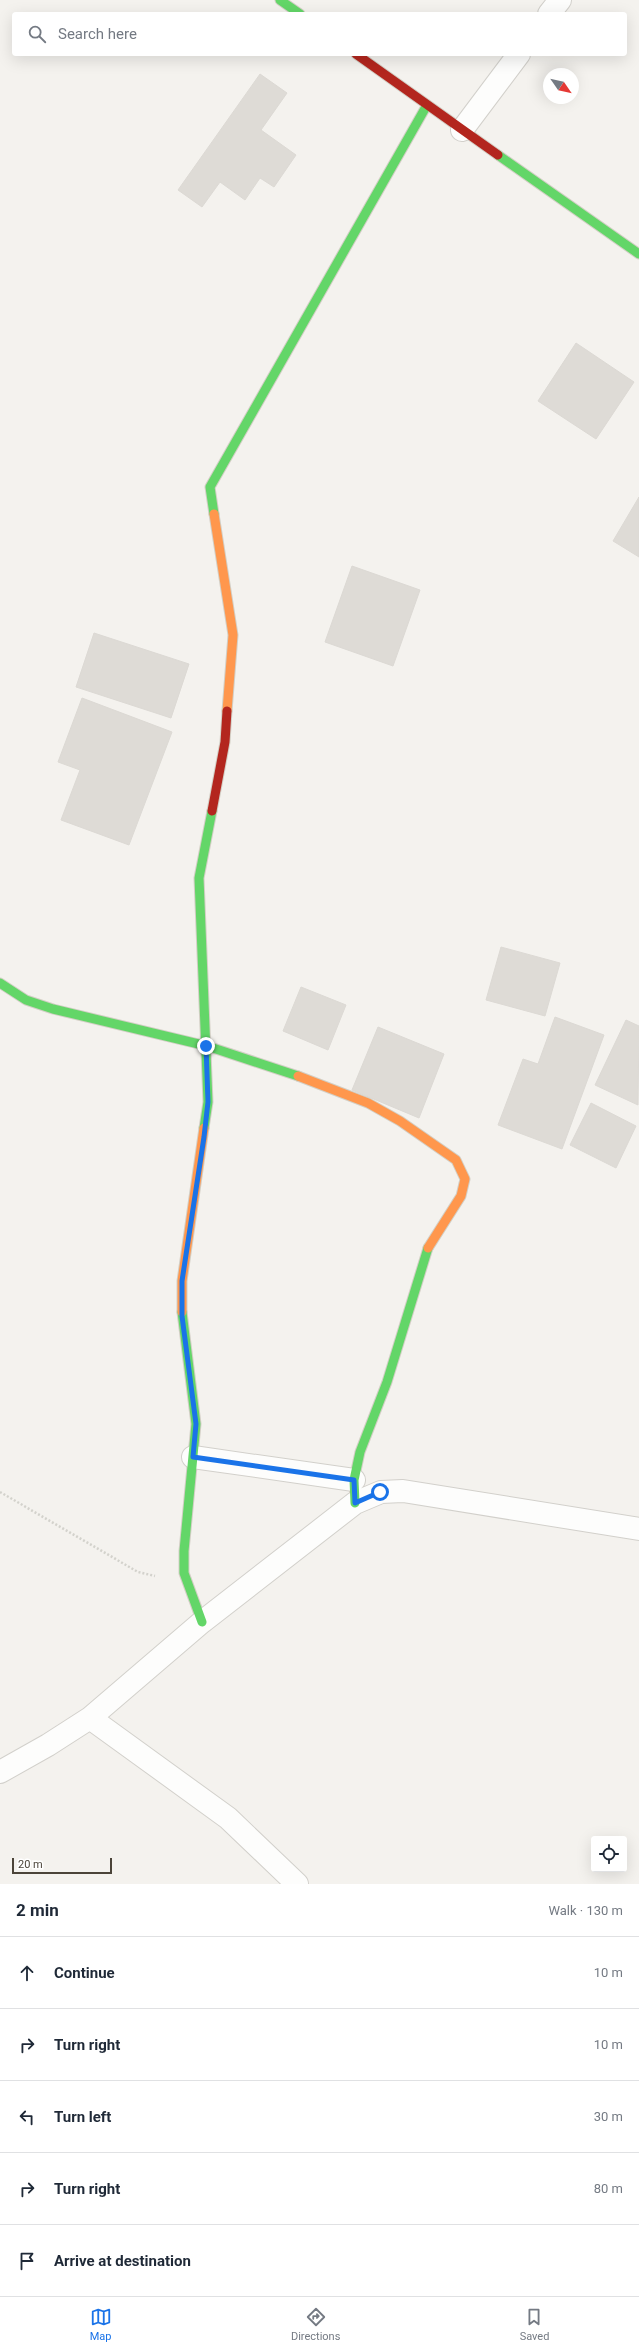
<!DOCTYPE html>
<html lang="en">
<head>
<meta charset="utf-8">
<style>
	:root { --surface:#fff; --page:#f6f6f7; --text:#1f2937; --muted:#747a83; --line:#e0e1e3; --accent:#1a73e8 }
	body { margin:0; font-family:Roboto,sans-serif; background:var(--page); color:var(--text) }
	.controls { position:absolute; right:12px; bottom:12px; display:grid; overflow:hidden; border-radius:4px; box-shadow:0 4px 16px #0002 }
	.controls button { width:36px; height:36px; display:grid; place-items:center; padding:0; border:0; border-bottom:1px solid var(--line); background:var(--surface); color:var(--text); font:20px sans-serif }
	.compass { position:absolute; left:543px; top:68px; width:36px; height:36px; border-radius:50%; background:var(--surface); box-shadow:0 4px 16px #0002; rotate:124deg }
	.scale { position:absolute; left:12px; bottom:10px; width:100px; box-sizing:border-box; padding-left:4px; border:2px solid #4b4439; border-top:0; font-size:11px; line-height:14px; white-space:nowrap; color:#4b4439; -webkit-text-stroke:3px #fff; paint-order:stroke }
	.stop { position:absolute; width:12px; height:12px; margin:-9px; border:3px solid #1a73e8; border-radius:50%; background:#fff }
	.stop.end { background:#1a73e8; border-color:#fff; box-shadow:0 1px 4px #0008 }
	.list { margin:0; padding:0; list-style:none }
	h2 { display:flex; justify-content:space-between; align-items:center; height:52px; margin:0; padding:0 16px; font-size:17px }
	h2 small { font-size:13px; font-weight:400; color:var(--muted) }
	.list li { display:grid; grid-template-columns:26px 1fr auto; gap:12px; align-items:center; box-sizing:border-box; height:72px; padding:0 16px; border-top:1px solid var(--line) }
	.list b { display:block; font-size:15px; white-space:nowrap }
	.list em { font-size:13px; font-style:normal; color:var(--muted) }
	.icon { flex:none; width:22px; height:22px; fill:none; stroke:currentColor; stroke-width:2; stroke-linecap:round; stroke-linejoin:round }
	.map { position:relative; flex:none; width:639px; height:1884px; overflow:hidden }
	.search { position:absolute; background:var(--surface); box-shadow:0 4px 16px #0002; left:12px; right:12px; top:12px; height:44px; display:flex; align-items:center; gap:10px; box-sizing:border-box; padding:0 14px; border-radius:4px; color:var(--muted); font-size:15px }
	.sheet { height:412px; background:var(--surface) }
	nav { display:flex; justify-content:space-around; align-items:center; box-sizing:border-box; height:56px; border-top:1px solid var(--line); background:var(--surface); font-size:11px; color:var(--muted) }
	nav a { display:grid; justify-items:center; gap:2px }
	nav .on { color:var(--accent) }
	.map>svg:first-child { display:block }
</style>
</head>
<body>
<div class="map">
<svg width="639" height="1884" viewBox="0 0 639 1884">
	<rect width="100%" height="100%" fill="#f4f2ee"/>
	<path fill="#dedbd6" stroke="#dcd9d4" d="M 260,74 L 287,93 L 261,130 L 296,155 L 274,187 L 260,178 L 245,200 L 220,182 L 202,207 L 178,190 Z
		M 576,343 L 634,382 L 596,439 L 538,401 Z
		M 639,497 L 639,557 L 613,541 Z
		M 352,566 L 420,590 L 393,666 L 325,642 Z
		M 94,633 L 189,664 L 171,718 L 76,687 Z
		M 82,698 L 172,732 L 129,845 L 61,820 L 80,770 L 58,762 Z
		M 501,947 L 560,963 L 545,1016 L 486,1000 Z
		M 301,987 L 346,1005 L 328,1050 L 283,1031 Z
		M 555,1017 L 604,1035 L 562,1149 L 498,1125 L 523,1059 L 538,1064 Z
		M 626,1020 L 639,1026 L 638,1105 L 595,1085 Z
		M 378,1027 L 444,1054 L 419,1118 L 352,1090 Z
		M 591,1103 L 636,1126 L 616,1168 L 570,1145 Z"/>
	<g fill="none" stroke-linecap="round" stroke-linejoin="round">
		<defs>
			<path id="street" d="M 549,14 L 560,0
				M 462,130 L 519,54
				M 193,1457 L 354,1480
				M 90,1718 L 228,1818 L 297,1884
				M 0,1772 L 48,1745 L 90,1718 L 202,1622 L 355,1503 L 381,1492 L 403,1491 L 639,1529"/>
			<path id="fast" d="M 280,0 L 300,14
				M 498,155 L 639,254
				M 214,514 L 210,487 L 427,105
				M 0,983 L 26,1000 L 53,1009 L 207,1046 L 298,1076
				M 204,1128 L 208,1102 L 199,878 L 212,811
				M 182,1312 L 196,1424 L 184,1551 L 184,1573 L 202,1622
				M 355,1503 L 354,1480 L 360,1452 L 387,1382 L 428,1248"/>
			<path id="slow" d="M 214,514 L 233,635 L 227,711
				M 298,1076 L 368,1103 L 400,1121 L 456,1160 L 465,1179 L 461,1196 L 428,1248
				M 182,1312 L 182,1281 L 204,1128"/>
			<path id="jam" d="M 356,54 L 498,155
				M 212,811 L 225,742 L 227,711"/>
		</defs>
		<use href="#street" stroke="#d2d0cb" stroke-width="24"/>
		<use href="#fast" stroke="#d3cfc5" stroke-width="11"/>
		<use href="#slow" stroke="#d3cfc5" stroke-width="11"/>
		<use href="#jam" stroke="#d3cfc5" stroke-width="11"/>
		<path stroke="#d3d2cc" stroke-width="2.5" stroke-dasharray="2 2" stroke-linecap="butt" d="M 0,1492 L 138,1572 L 155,1576"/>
		<use href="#street" stroke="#fdfdfc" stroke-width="22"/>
		<use href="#fast" stroke="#63d668" stroke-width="9"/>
		<use href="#slow" stroke="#ff974d" stroke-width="9"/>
		<use href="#jam" stroke="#b3261e" stroke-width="9"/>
	</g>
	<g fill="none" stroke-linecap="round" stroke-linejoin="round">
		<path stroke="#1a73e8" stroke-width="5" d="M 206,1046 L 208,1102 L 204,1137 L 182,1281 L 182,1316 L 196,1424 L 193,1457 L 354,1480 L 355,1503 L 380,1492"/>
	</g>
</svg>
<div class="controls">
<button><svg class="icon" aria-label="locate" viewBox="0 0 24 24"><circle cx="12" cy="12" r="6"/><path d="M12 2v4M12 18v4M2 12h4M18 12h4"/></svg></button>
</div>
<svg class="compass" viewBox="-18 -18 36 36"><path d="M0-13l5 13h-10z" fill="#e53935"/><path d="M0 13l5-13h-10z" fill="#747a83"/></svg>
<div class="scale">20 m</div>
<div class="stop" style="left:380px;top:1492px"></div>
<div class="stop end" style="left:206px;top:1046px"></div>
<div class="search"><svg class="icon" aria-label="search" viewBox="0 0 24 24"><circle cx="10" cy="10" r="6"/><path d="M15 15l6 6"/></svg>Search here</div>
</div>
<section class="sheet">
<h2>2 min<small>Walk · 130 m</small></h2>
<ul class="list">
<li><svg class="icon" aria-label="ahead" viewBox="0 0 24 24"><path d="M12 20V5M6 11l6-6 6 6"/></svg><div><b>Continue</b></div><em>10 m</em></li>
<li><svg class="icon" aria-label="right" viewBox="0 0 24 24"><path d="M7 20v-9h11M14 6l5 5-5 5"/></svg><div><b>Turn right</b></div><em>10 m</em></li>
<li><svg class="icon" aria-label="left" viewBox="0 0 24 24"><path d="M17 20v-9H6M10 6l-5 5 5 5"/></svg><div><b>Turn left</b></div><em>30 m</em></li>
<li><svg class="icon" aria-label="right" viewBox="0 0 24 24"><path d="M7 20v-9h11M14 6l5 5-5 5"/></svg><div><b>Turn right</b></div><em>80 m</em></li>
<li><svg class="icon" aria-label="arrive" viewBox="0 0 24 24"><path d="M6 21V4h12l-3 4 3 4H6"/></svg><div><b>Arrive at destination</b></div></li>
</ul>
</section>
<nav>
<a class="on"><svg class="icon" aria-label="map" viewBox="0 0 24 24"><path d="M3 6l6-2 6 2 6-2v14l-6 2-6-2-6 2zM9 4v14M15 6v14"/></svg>Map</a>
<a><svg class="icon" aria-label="directions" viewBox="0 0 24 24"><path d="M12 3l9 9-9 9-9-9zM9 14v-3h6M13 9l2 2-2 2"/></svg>Directions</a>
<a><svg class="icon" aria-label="saved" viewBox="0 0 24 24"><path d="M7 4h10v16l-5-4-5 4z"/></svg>Saved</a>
</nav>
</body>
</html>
